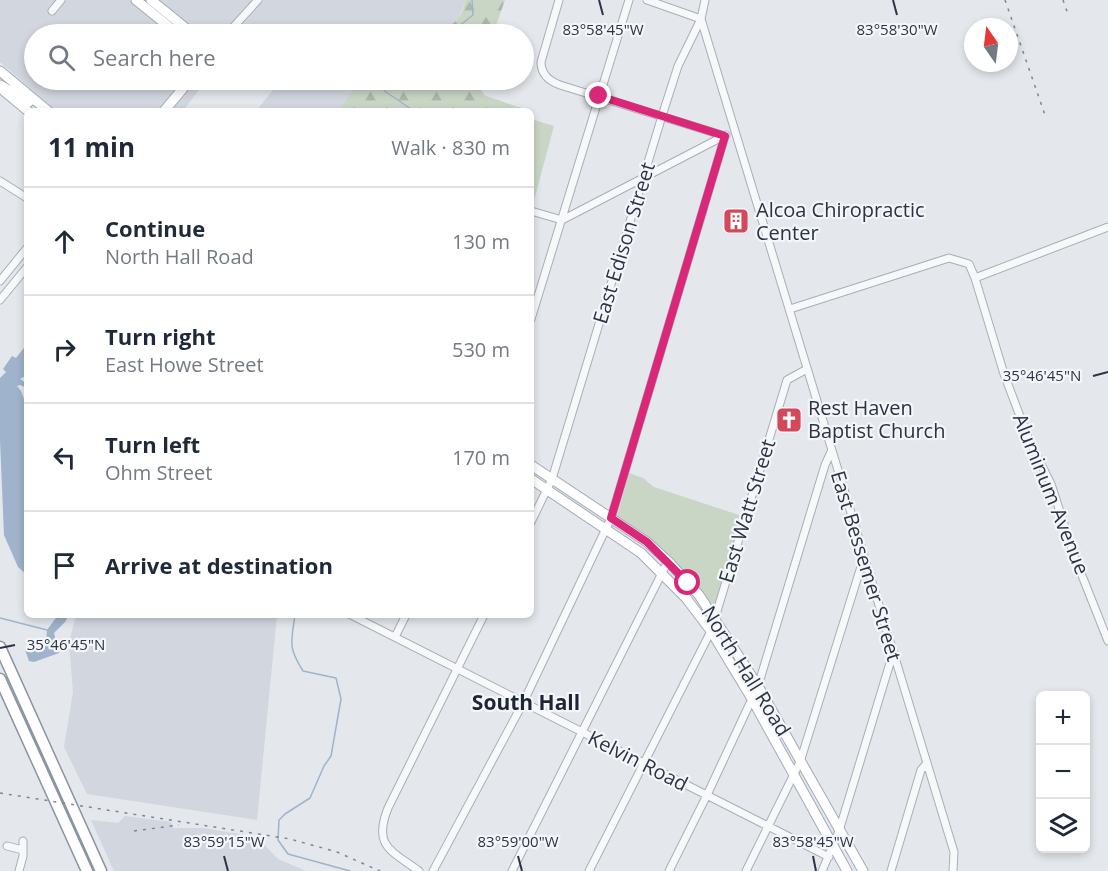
<!DOCTYPE html>
<html lang="en">
<head>
<meta charset="utf-8">
<style>
	:root { --surface:#fff; --page:#f2f2f3; --text:#1f2937; --muted:#747a83; --line:#e0e1e3 }
	body { margin:0; font-family:"Open Sans",sans-serif; background:var(--page); color:var(--text) }
	.controls { position:absolute; right:18px; bottom:18px; display:grid; overflow:hidden; border-radius:9px; box-shadow:0 3px 9px #0003 }
	.controls button { width:54px; height:54px; display:grid; place-items:center; padding:0; border:0; border-bottom:2px solid var(--line); background:var(--surface); color:var(--text); font:30px sans-serif }
	.compass { position:absolute; left:964px; top:18px; width:54px; height:54px; border-radius:50%; background:var(--surface); box-shadow:0 3px 9px #0003; rotate:346deg }
	.stop { position:absolute; width:18px; height:18px; margin:-14px; border:4px solid #db2777; border-radius:50%; background:#fff }
	.stop.end { background:#db2777; border-color:#fff; box-shadow:0 2px 6px #0008 }
	.list { margin:0; padding:0; list-style:none }
	h2 { display:flex; justify-content:space-between; align-items:center; height:78px; margin:0; padding:0 24px; font-size:26px }
	h2 small { font-size:20px; font-weight:400; color:var(--muted) }
	.list li { display:grid; grid-template-columns:39px 1fr auto; gap:18px; align-items:center; box-sizing:border-box; height:108px; padding:0 24px; border-top:2px solid var(--line) }
	.list b { display:block; font-size:22px; white-space:nowrap }
	.list p { margin:0; font-size:20px; white-space:nowrap; color:var(--muted) }
	.list em { font-size:20px; font-style:normal; color:var(--muted) }
	.icon { flex:none; width:33px; height:33px; fill:none; stroke:currentColor; stroke-width:2; stroke-linecap:round; stroke-linejoin:round }
	.map { position:relative; flex:none; width:1108px; height:871px; overflow:hidden }
	.search { position:absolute; background:var(--surface); box-shadow:0 3px 9px #0003; left:24px; top:24px; width:510px; height:66px; display:flex; align-items:center; gap:15px; box-sizing:border-box; padding:0 21px; border-radius:33px; color:var(--muted); font-size:22px }
	.panel { position:absolute; background:var(--surface); box-shadow:0 3px 9px #0003; left:24px; top:108px; width:510px; height:510px; border-radius:9px }
	.map>svg:first-child { display:block }
</style>
</head>
<body>
<div class="map">
<svg width="1108" height="871" viewBox="0 0 1108 871">
	<defs>
		<pattern id="forest-firs" width="22" height="20" patternUnits="userSpaceOnUse" patternTransform="scale(1.5)"><rect width="22" height="20" fill="#c9d6c5"/><path d="M5 1l3.5 6h-7zM16 11l3.5 6h-7z" fill="#adb8ab"/></pattern>
	</defs>
	<rect width="100%" height="100%" fill="#e4e7ec"/>
	<path fill="#d2d6de" d="M 0,0 L 466,0 L 459,18 L 450,25 L 431,29 L 400,25 L 388,25 L 378,29 L 372,34 L 258,34 L 247,27 L 241,34 L 34,34 L 34,80 L 206,80 L 183,111 L 56,111 L 0,62 Z
		M 281,80 L 354,80 L 356,87 L 339,111 L 256,111 Z
		M 76,615 L 277,615 L 257,820 L 87,794 L 64,747 L 73,692 L 69,643 Z
		M 125,816 L 171,822 L 173,828 L 203,828 L 257,837 L 278,859 L 306,871 L 114,871 L 91,820 L 118,823 Z"/>
	<path fill="#c9d6c5" d="M 531,119 L 554,126 L 532,208 L 531,208 Z
		M 629,473 L 643,478 L 654,487 L 742,516 L 714,608 L 627,524 L 617,516 Z"/>
	<path fill="url(#forest-firs)" d="M 466,0 L 505,0 L 493,34 L 372,34 C 399,11 442,43 459,17 C 463,13 464,5 466,0 Z
		M 354,80 L 481,80 C 479,87 480,91 486,96 L 530,111 L 494,108 L 492,111 L 339,111 L 355,87 Z"/>
	<path fill="#9fb4cc" d="M 27,344 L 27,375 L 20,379 L 27,384 L 27,388 L 20,385 L 17,386 L 21,391 L 27,407 L 27,575 L 18,567 L 4,535 L 0,440 L 0,378 L 6,372 L 3,369 L 12,356 L 16,358 Z
		M 58,615 L 68,615 L 66,621 L 54,633 L 59,653 L 34,662 L 29,661 L 25,650 L 30,643 L 46,642 L 47,630 Z"/>
	<g fill="none" stroke-linecap="round" stroke-linejoin="round">
		<path stroke="#9fb4cc" stroke-width="1.5" d="M 389,34 L 426,33 L 431,34
			M 449,34 L 473,15 L 472,0
			M 374,80 L 386,92 L 414,111
			M 295,615 C 291,643 288,647 303,671 L 336,678 L 341,699 L 331,756 L 324,766 L 310,798 L 285,814 L 279,820 L 278,840 L 288,854 L 350,871
			M 0,618 L 47,630"/>
		<defs>
			<path id="minor" d="M 647,0 L 701,19 L 954,852 L 953,871
				M 52,11 L 61,0
				M 227,34 L 258,0
				M 0,181 L 27,198
				M 531,211 L 562,220 L 726,135
				M 975,278 L 1108,227
				M 0,281 L 27,248
				M 0,300 L 27,267
				M 790,309 L 949,258 L 969,264 L 975,278 L 1004,374 L 1029,440 L 1051,484 L 1075,558 L 1108,641
				M 531,319 L 629,0
				M 531,522 L 552,479 L 662,116 L 678,66 L 701,19 L 705,0
				M 351,615 L 829,857
				M 395,637 L 406,615
				M 7,846 L 23,850
				M 19,871 L 23,856 L 23,841
				M 419,871 C 390,850 373,846 388,808 L 484,615
				M 433,871 L 523,703 L 611,518 L 725,136 L 560,85 C 549,81 541,74 541,62 L 559,0
				M 512,871 L 668,561
				M 589,871 L 711,631 L 787,380 L 807,369
				M 669,871 L 707,795 L 758,686 L 825,465 L 831,452
				M 746,871 L 800,762 L 864,557
				M 822,871 L 839,831 L 890,663 L 894,658
				M 891,871 L 921,770 L 927,763"/>
			<path id="major" d="M 136,0 L 178,34
				M 151,0 L 193,34
				M 0,71 L 48,111
				M 0,85 L 29,102
				M 4,91 L 28,111
				M 164,111 L 190,80
				M 531,465 L 647,542 L 668,561 L 699,595 L 758,686 L 863,871
				M 531,479 L 641,553 L 686,598 L 711,631 L 752,699 L 847,871"/>
			<path id="highway" d="M 0,647 L 101,871
				M 0,679 L 87,871"/>
		</defs>
		<use href="#minor" stroke="#a9aeb7" stroke-width="9"/>
		<use href="#major" stroke="#a3abb8" stroke-width="11"/>
		<use href="#highway" stroke="#8b94a3" stroke-width="13"/>
		<use href="#minor" stroke="#f7f8fa" stroke-width="7"/>
		<use href="#major" stroke="#fff" stroke-width="9"/>
		<use href="#highway" stroke="#fff" stroke-width="10"/>
		<path stroke="#7d8696" stroke-width="1.5" stroke-dasharray="3 6" stroke-linecap="butt" d="M 1005,0 L 1045,115
			M 1063,0 L 1069,17
			M 0,793 L 290,839 L 337,852 L 380,871
			M 134,831 L 179,825"/>
	</g>
	<g fill="none" stroke-linecap="round" stroke-linejoin="round">
		<path stroke="#db2777" stroke-width="8" d="M 599,96 L 725,136 L 611,518 L 647,542 L 688,583"/>
	</g>
	<path fill="none" stroke="#2b3445" stroke-width="2" d="M 599,0 L 603,15M 893,0 L 897,15M 1093,376 L 1108,372M 0,648 L 15,645M 224,856 L 228,871M 518,856 L 522,871M 813,856 L 816,871"/>
	<defs>
		<symbol id="building-square" viewBox="-11 -11 22 22"><rect x="-9" y="-9" width="18" height="18" rx="4" fill="#d1495b" stroke="#f4f6f9"/><path d="M-4-6H4V6H1V3H-1V6H-4ZM-2.5-4.3h1.7v1.8h-1.7ZM.8-4.3h1.7v1.8H.8ZM-2.5-1h1.7V.8h-1.7ZM.8-1h1.7V.8H.8Z" fill="#fff"/></symbol>
		<symbol id="church-square" viewBox="-11 -11 22 22"><rect x="-9" y="-9" width="18" height="18" rx="4" fill="#d1495b" stroke="#f4f6f9"/><path d="M-1.2-6h2.4v3.5h3.3v2.4h-3.3V6h-2.4V-.1h-3.3v-2.4h3.3Z" fill="#fff"/></symbol>
	</defs>
	<g fill-rule="evenodd">
		<use href="#building-square" x="721" y="206" width="30" height="30"/>
		<use href="#church-square" x="774" y="405" width="30" height="30"/>
	</g>
	<g text-anchor="middle" stroke-width="4.5" stroke-linejoin="round" paint-order="stroke">
		<g font-size="20" fill="#2b3445" stroke="#f4f6f9" text-anchor="start">
			<text x="756" y="217">Alcoa Chiropractic<tspan x="756" dy="23">Center</tspan></text>
			<text x="808" y="415">Rest Haven<tspan x="808" dy="23">Baptist Church</tspan></text>
		</g>
		<g font-size="20" fill="#2b3445" stroke="#f4f6f9">
			<text transform="translate(624 243) rotate(-73)" y="7">East Edison Street</text>
			<text transform="translate(1051 494) rotate(68)" y="7">Aluminum Avenue</text>
			<text transform="translate(747 511) rotate(-73)" y="7">East Watt Street</text>
			<text transform="translate(866 566) rotate(73)" y="7">East Bessemer Street</text>
			<text transform="translate(746 671) rotate(58)" y="7">North Hall Road</text>
			<text transform="translate(638 761) rotate(27)" y="7">Kelvin Road</text>
		</g>
		<g font-size="21" font-weight="bold" fill="#1d2536" stroke="#f4f6f9">
			<text x="526" y="710">South Hall</text>
		</g>
	</g>
	<g font-size="15" text-anchor="middle" fill="#2b3445" stroke="#f4f6f9" stroke-width="4.5" stroke-linejoin="round" paint-order="stroke">
		<text x="603" y="35">83°58'45"W</text>
		<text x="897" y="35">83°58'30"W</text>
		<text x="1042" y="381">35°46'45"N</text>
		<text x="66" y="650">35°46'45"N</text>
		<text x="224" y="847">83°59'15"W</text>
		<text x="518" y="847">83°59'00"W</text>
		<text x="813" y="847">83°58'45"W</text>
	</g>
</svg>
<div class="controls">
<button>+</button>
<button>−</button>
<button><svg class="icon" aria-label="layers" viewBox="0 0 24 24"><path d="M12 4l9 5-9 5-9-5zM3 14l9 5 9-5"/></svg></button>
</div>
<svg class="compass" viewBox="-18 -18 36 36"><path d="M0-13l5 13h-10z" fill="#e53935"/><path d="M0 13l5-13h-10z" fill="#747a83"/></svg>
<div class="stop" style="left:688px;top:583px"></div>
<div class="stop end" style="left:599px;top:96px"></div>
<div class="search"><svg class="icon" aria-label="search" viewBox="0 0 24 24"><circle cx="10" cy="10" r="6"/><path d="M15 15l6 6"/></svg>Search here</div>
<section class="panel">
<h2>11 min<small>Walk · 830 m</small></h2>
<ul class="list">
<li><svg class="icon" aria-label="ahead" viewBox="0 0 24 24"><path d="M12 20V5M6 11l6-6 6 6"/></svg><div><b>Continue</b><p>North Hall Road</p></div><em>130 m</em></li>
<li><svg class="icon" aria-label="right" viewBox="0 0 24 24"><path d="M7 20v-9h11M14 6l5 5-5 5"/></svg><div><b>Turn right</b><p>East Howe Street</p></div><em>530 m</em></li>
<li><svg class="icon" aria-label="left" viewBox="0 0 24 24"><path d="M17 20v-9H6M10 6l-5 5 5 5"/></svg><div><b>Turn left</b><p>Ohm Street</p></div><em>170 m</em></li>
<li><svg class="icon" aria-label="arrive" viewBox="0 0 24 24"><path d="M6 21V4h12l-3 4 3 4H6"/></svg><div><b>Arrive at destination</b></div></li>
</ul>
</section>
</div>
</body>
</html>
